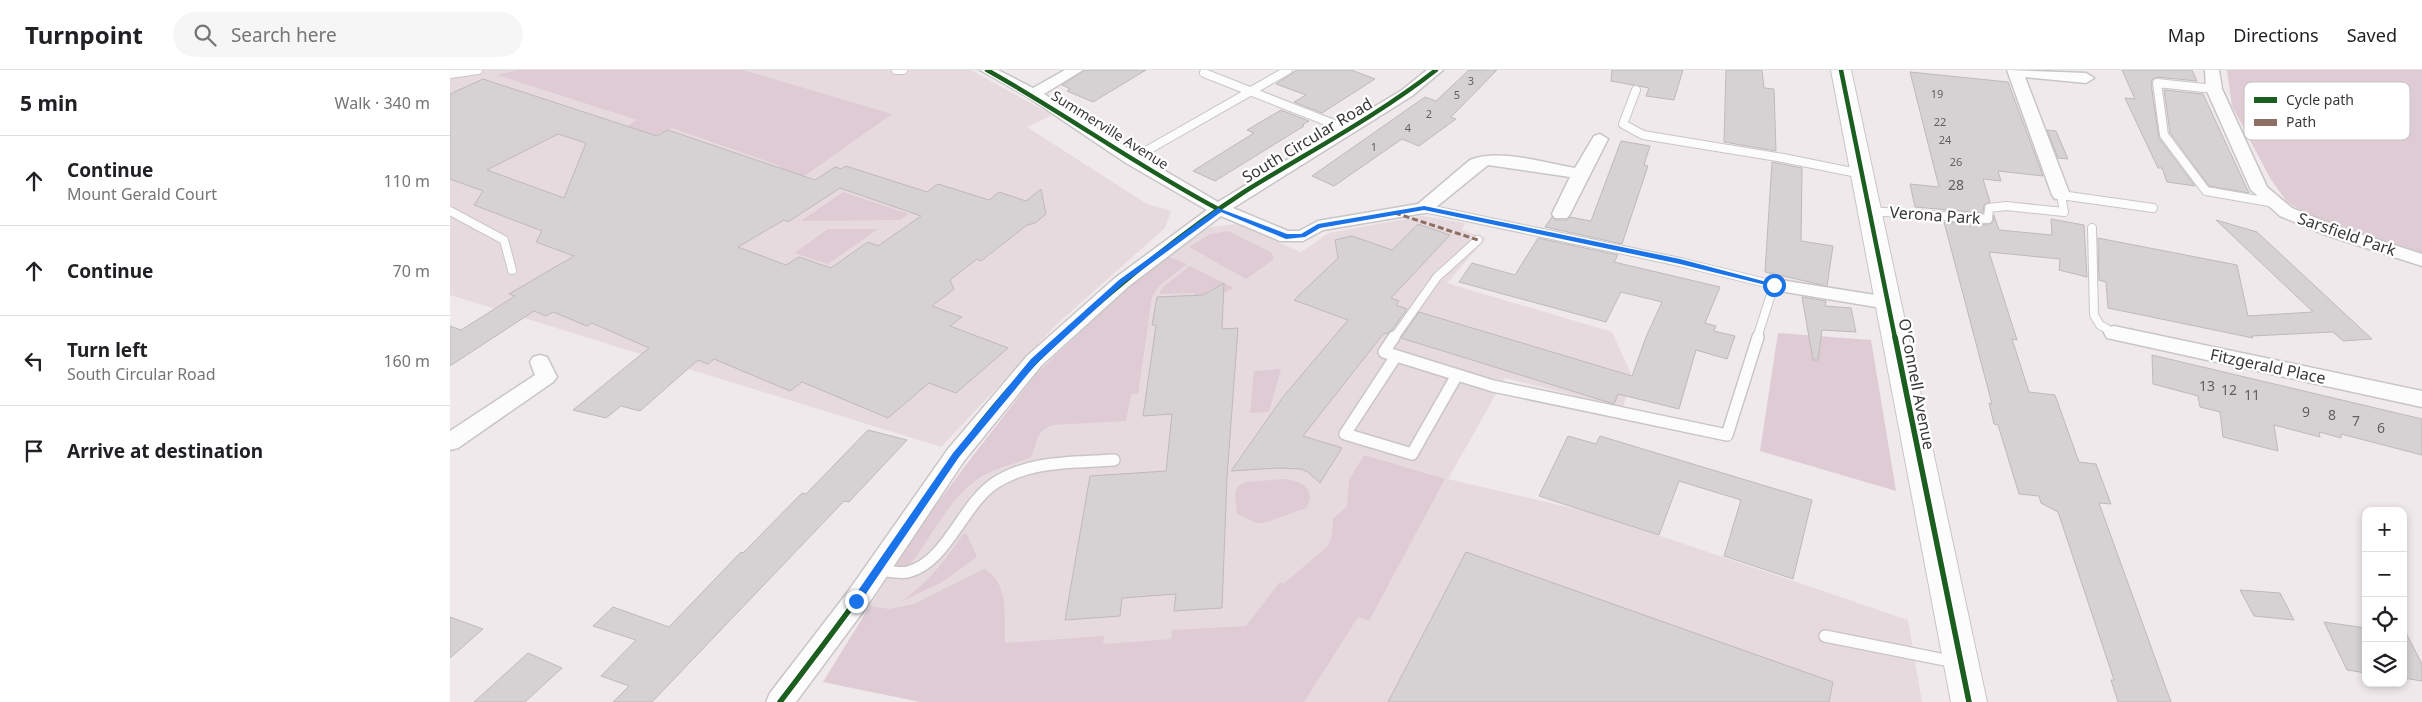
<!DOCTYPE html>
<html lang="en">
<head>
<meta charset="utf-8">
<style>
	:root { --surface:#fff; --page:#f6f6f6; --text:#202124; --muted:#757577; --line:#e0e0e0 }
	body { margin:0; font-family:"Noto Sans",sans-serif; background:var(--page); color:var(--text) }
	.controls { position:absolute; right:15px; bottom:15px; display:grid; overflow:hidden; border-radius:10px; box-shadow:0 2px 8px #0003 }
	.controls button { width:45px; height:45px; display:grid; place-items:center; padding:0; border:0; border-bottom:1px solid var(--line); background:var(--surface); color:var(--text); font:25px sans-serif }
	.stop { position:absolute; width:15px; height:15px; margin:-11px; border:4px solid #1a73e8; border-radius:50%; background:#fff }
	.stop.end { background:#1a73e8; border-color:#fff; box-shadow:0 1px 5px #0008 }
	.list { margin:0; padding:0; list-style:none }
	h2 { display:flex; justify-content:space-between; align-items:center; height:65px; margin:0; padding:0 20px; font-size:21px }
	h2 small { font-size:16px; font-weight:400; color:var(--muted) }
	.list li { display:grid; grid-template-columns:32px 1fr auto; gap:15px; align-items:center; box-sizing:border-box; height:90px; padding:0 20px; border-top:1px solid var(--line) }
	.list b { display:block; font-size:19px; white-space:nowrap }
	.list p { margin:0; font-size:16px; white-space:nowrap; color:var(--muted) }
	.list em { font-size:16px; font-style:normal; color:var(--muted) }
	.icon { flex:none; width:28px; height:28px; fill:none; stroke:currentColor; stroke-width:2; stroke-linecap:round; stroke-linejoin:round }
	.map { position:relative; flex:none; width:1972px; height:632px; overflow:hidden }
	header { display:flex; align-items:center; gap:30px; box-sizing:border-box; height:70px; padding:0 25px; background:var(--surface); border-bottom:1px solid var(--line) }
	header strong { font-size:24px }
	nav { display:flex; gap:28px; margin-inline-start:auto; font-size:18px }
	.search { width:350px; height:45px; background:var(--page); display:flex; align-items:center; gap:12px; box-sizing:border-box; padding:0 18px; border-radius:28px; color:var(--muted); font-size:19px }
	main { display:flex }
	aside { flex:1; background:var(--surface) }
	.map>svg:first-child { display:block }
</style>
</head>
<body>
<header>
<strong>Turnpoint</strong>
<div class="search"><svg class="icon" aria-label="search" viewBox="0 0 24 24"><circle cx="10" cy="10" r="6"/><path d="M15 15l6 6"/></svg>Search here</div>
<nav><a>Map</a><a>Directions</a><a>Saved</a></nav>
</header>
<main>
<aside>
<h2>5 min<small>Walk · 340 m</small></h2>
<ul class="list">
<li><svg class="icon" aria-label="ahead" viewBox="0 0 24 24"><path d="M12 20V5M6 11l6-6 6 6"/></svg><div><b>Continue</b><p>Mount Gerald Court</p></div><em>110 m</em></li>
<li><svg class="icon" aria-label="ahead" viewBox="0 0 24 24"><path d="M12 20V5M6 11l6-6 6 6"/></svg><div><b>Continue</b></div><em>70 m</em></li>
<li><svg class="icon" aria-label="left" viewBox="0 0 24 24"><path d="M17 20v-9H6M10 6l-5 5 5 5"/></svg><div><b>Turn left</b><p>South Circular Road</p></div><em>160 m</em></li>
<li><svg class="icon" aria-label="arrive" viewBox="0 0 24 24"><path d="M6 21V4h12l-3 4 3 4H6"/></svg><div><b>Arrive at destination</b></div></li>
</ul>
</aside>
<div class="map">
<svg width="1972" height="632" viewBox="0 0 1972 632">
	<rect width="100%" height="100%" fill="#efe9ec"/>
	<path fill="#e7dadf" d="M 0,0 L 521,0 L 602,45 L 577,57 L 697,134 L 721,141 L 715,158 L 608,253 L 491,377 L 0,225 Z
		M 971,146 L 1015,153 L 1012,160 L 1036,168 L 997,213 L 1162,262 L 1182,306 L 1173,338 L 1055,308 L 998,409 L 1143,443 L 1458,550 L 1472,632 L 470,632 L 373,612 L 464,465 L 588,302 L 689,207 L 750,162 L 761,157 L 787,154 L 851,182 L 879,163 Z"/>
	<path fill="#decbd4" d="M 67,0 L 293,0 L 442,44 L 288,153 L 296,118 L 330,96 L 222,58 L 187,74 L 161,67 L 187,50 L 47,5 Z
		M 1777,0 L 1972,0 L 1972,184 L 1877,155 L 1837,132 L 1820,108 L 1782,36 Z
		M 393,122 L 459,144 L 450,150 L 351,151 Z
		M 378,159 L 428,159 L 378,194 L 344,183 Z
		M 778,161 L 821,182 L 824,189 L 796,209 L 739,177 L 760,164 Z
		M 719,187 L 737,194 L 709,216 L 702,227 L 688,324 L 681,324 L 676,351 L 603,355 C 585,361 588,372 581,387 C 565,394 549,397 534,405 C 500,425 485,463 461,493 L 455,496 L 445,496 L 464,465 L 515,396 L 588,302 L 689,207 Z
		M 740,196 L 784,218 L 774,223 L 774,216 C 751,217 747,237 740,255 L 744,223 L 709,224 L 713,217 Z
		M 1328,263 L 1421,270 L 1446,421 L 1310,381 Z
		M 831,299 L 819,342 L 800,343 L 804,301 Z
		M 914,385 L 995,409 L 919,551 L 908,547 L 854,632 L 471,632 L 373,612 L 420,536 L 439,539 L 464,534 L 534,499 C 560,511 554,551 555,573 L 654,566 L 653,574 L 721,569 L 722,560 L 796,556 L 830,512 L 833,514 L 877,477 L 882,465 L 883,449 L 897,436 L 899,410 Z
		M 834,409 C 850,410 868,420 856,438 L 814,453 L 806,453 L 787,444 L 785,425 L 787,417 L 796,412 Z
		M 513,464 L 517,464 L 527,487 L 491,513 L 450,532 C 477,514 495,491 513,464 Z"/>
	<path fill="#d6d2d4" stroke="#beb9bb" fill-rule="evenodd" d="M 635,0 L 696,0 L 643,32 L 617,21 L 620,19 L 612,15 Z
		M 847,0 L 901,0 L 925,9 L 872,43 L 844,32 L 856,25 L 826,14 Z
		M 1019,0 L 1047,0 L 1001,47 L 1006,49 L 969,76 L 952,69 L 884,116 L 862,106 L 975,27 L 986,31 Z
		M 1162,0 L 1233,0 L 1224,30 L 1196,26 L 1199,18 L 1161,11 Z
		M 1276,0 L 1312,0 L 1314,18 L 1324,19 L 1326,81 L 1274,72 Z
		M 1672,0 L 1742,0 L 1747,11 L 1707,7 L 1702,10 L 1701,14 L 1709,68 L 1745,116 L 1717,112 L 1712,98 L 1708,98 L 1675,28 L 1685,29 Z
		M 1460,2 L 1558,12 L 1593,106 L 1548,101 L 1551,111 L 1533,109 L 1540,132 L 1534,135 L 1533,143 L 1465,137 L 1460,114 L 1489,117 Z
		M 33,9 L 207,66 L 218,60 L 365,110 L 385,97 L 391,99 L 396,96 L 477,122 L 488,114 L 539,130 L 549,122 L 576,131 L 591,119 L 596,144 L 585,153 L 577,155 L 531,191 L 527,189 L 500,210 L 504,219 L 482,236 L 512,247 L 500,256 L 558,278 L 506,323 L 479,313 L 438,348 L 352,312 L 340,321 L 264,289 L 258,294 L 248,290 L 190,341 L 171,336 L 156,348 L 123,340 L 199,278 L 142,253 L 137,256 L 103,242 L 96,246 L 84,241 L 0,296 L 0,256 L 11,260 L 65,226 L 59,224 L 124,186 L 86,172 L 92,161 L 24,135 L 33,121 L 0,109 L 0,24 ZM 108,64 L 136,73 L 114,128 L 37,100 ZM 390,118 L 471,146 L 428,176 L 418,172 L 381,198 L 349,187 L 336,195 L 288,177 L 334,150 L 338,152 Z
		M 1714,20 L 1753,24 L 1799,123 L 1759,116 L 1720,63 Z
		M 831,40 L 859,51 L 852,55 L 854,56 L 765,111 L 743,101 L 804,63 L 797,60 Z
		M 1597,60 L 1606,61 L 1618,89 L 1608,88 Z
		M 1171,71 L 1200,76 L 1194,95 L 1198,96 L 1172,174 L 1095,157 L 1102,147 L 1105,150 L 1117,150 L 1120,147 L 1141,151 Z
		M 1322,92 L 1352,98 L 1351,171 L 1383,176 L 1377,216 L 1315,202 Z
		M 1544,145 L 1549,160 L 1602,165 L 1601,149 L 1634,155 L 1637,207 L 1609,200 L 1610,189 L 1539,182 L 1567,270 L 1562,269 L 1579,322 L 1605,325 L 1629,392 L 1646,394 L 1661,434 L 1649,433 L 1721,632 L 1668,632 L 1661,610 L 1664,610 L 1608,442 L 1591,433 L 1589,426 L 1569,424 L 1548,355 L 1544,354 L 1539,333 L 1542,334 L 1494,152 L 1538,155 L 1543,152 Z
		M 1766,150 L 1807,162 L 1922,269 L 1893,271 L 1883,262 L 1802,266 L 1803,268 L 1658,238 L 1656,212 L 1649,210 L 1648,168 L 1787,195 L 1798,246 L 1863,242 Z
		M 968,154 L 1000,165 L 941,228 L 949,231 L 946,235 L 957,239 L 942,260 L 937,264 L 934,263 L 853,366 L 892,378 L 870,413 L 858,402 L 851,399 L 828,398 L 781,401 L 833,327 L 898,250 L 844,230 L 888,188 L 885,170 L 902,166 L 942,180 Z
		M 1088,168 L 1168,185 L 1164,192 L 1270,217 L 1255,253 L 1266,256 L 1264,261 L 1285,266 L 1277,289 L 1246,280 L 1229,339 L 1168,324 L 1164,334 L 951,268 L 969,242 L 1182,306 L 1196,267 L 1212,232 L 1171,222 L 1156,252 L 1009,212 L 1022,193 L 1065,205 Z
		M 774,213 L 772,259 L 788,258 L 777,407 L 772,538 L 724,541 L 726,524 L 672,528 L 670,546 L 615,550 L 640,406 L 716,401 L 722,344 L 693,346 L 706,255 L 702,255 L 707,227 L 753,225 Z
		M 1352,227 L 1376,231 L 1375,236 L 1401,238 L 1406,262 L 1372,260 L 1368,290 L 1363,290 Z
		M 1702,285 L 1972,349 L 1972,385 L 1891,364 L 1891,368 L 1869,362 L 1870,367 L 1824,355 L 1828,381 L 1773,367 L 1770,342 L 1750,337 L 1748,326 L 1703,314 Z
		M 418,360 L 457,370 L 399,432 L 394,431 L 202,632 L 163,632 L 179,616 L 151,606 L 186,570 L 143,556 L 163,537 L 219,557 L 291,482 L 293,483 L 352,423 L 356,424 Z
		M 1118,366 L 1146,374 L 1150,366 L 1362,430 L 1343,509 L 1274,486 L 1291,430 L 1229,411 L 1209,465 L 1089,426 Z
		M 1016,482 L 1383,612 L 1379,632 L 938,632 Z
		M 1790,520 L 1830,523 L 1844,550 L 1804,546 Z
		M 0,547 L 33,559 L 0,588 Z
		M 1874,552 L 1916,558 L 1916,603 L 1897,600 Z
		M 1953,563 L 1956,563 L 1972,594 L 1972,611 L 1953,608 Z
		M 78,583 L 112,598 L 75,632 L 24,632 Z"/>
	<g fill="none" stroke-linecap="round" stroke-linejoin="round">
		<defs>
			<path id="service-far1" d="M 446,0 L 453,0
				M 754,3 L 899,60
				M 0,4 L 28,0
				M 1764,19 L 1707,13 L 1714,65 L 1756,121 L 1825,133
				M 1186,20 L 1173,54 L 1193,65 L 1333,88 L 1412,104
				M 682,89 L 838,0
				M 974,138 L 1230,192 L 1324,215 L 1307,268
				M 0,141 L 54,170 L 62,200
				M 1419,141 L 1538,149 L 1539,138 L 1556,136 L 1614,142 L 1611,125 L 1703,138
				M 1642,158 L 1644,245 L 1650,255 L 1664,263
				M 944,268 L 987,207 L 1028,170"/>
			<path id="service" d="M 944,267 L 934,282 L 1043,316 L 1277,365 L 1308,267
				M 946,286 L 895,364 L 962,384 L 1007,305
				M 428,500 C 438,501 449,504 458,502 C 497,492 512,435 545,413 C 581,390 623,393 664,390
				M 1375,566 L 1505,592"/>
			<path id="minor" d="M 530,0 L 548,0 L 583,18 L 615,0 L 633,0 L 594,24 L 688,85 L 768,132 L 952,20 L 977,0 L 993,0 L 962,26 L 783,138 L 838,161 L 849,161 L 868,151 L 968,134 L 1020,90 C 1049,78 1094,93 1125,98 L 1144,66 L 1150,64 L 1158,69 L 1120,144 L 1117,148 L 1105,148 L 1102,144 L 1120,107 L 1038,95 L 980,142 L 873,160 L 853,171 L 830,171 L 771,146 L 679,216 L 591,296 L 514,391 L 415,539 L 346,632 L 316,632 L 320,623 L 397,523 L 498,379 L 577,286 L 665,208 L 757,140 L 676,93 L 578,27 Z
				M 1557,0 L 1636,3 L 1644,8 L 1636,13 L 1575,7 L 1620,125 L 1617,129 L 1605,129 L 1602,125 Z
				M 1755,0 L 1769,0 L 1772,19 L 1817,117 L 1842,138 L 1888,157 L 1972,184 L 1972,196 L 1876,165 L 1830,146 L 1801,120 L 1756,19 Z
				M 1324,209 L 1438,227 L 1445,229 L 1448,233 L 1445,237 L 1438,239 L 1317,219 L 1314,215 L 1317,211 Z
				M 1664,256 L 1972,321 L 1972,337 L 1657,268 L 1654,263 L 1657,258 Z
				M 90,285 L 97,287 L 107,307 L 103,312 L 8,378 L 0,380 L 0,361 L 85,305 L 80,292 L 83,287 Z"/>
			<path id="secondary" d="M 1381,0 L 1401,0 L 1537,632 L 1501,632 Z"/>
		</defs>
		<use href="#service-far1" stroke="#c9c5c7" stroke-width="10"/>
		<use href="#service" stroke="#c9c5c7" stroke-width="14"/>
		<use href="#minor" stroke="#c9c5c7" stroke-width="3"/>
		<use href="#secondary" stroke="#c9c5c7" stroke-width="2"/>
		<use href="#service-far1" stroke="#fdfcfc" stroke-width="8"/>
		<use href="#service" stroke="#fdfcfc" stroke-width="11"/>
		<use href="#minor" fill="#fdfcfc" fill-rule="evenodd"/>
		<use href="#secondary" fill="#fdfcfc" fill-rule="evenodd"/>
		<path stroke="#8d6e63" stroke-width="3" stroke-dasharray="6 3" stroke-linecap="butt" d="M 945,143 L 1028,170"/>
		<defs>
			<path id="cycleway-far1" d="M 537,0 C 616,44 690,98 770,140
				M 1391,0 L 1445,268
				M 609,268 C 667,216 728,165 794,122 C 858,82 926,47 986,0"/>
			<path id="cycleway" d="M 1445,267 L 1519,632
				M 330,632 C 361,591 392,551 421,510 C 478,425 534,336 611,267"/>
		</defs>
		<use href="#cycleway-far1" stroke="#fff" stroke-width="7"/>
		<use href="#cycleway" stroke="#fff" stroke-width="9"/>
		<use href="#cycleway-far1" stroke="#1b5e20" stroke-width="4.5"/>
		<use href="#cycleway" stroke="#1b5e20" stroke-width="5.5"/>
	</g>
	<path fill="#1a73e8" d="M 974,136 L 1230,189 L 1328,215 L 1324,217 L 1230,194 L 974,140 L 870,158 L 855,167 L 836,169 L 771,142 L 674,213 L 587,293 L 509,387 L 409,534 L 403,534 L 403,528 L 503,383 L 581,289 L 669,210 L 768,138 L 837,164 L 851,164 L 868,154 Z"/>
	<g text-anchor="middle" stroke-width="4.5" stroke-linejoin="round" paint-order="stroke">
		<g font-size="11" fill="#635f60">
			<text x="1021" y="15">3</text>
			<text x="1487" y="28">19</text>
			<text x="1007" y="29">5</text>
			<text x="979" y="48">2</text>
			<text x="1490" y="56">22</text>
			<text x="958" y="62">4</text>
			<text x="1495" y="74">24</text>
			<text x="924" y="81">1</text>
			<text x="1506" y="96">26</text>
		</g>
		<g font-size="14" fill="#3b3738" stroke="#fff">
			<text transform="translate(660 60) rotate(32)" y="5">Summerville Avenue</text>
		</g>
		<g font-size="14" fill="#635f60">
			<text x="1506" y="120">28</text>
			<text x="1757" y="321">13</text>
			<text x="1779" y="325">12</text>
			<text x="1802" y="330">11</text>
			<text x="1856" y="347">9</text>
			<text x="1882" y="350">8</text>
			<text x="1906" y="356">7</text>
			<text x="1931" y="363">6</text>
		</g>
		<g font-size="16" fill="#3b3738" stroke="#fff">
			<text transform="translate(857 70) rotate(-31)" y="6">South Circular Road</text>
			<text transform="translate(1485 145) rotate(4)" y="6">Verona Park</text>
			<text transform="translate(1897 164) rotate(19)" y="6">Sarsfield Park</text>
			<text transform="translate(1818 296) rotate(12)" y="6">Fitzgerald Place</text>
			<text transform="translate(1467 314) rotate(79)" y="6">O'Connell Avenue</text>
		</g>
	</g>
	<rect x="1794" y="12" width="166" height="58" rx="8" fill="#fff" stroke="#c4c3c3" stroke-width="1"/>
	<rect x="1804" y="27" width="23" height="6" fill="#1b5e20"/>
	<rect x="1804" y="49" width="23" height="7" fill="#8d6e63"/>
	<g font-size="14" fill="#3b3738">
		<text x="1836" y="35">Cycle path</text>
		<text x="1836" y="57">Path</text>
	</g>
</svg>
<div class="controls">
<button>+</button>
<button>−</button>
<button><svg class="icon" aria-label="locate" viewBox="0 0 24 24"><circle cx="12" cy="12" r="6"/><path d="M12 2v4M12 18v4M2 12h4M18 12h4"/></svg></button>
<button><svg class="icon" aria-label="layers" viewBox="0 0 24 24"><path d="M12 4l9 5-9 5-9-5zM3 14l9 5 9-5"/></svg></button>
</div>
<div class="stop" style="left:1324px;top:215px"></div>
<div class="stop end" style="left:406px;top:531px"></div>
</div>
</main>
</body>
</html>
